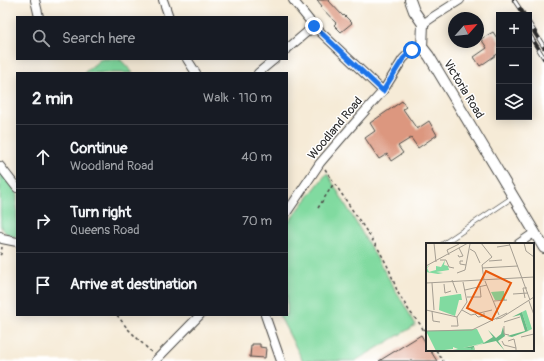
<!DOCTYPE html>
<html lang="en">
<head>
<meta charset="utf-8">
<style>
	:root { --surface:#171b24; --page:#20242c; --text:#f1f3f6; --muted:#9ea1a6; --line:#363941 }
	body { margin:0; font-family:Pangolin,sans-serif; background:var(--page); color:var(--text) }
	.controls { position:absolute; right:12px; top:12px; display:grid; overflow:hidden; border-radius:0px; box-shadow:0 2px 10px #0003 }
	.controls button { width:36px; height:36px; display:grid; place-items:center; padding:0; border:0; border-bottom:1px solid var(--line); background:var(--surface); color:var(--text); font:20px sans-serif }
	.compass { position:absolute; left:448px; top:12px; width:36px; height:36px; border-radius:50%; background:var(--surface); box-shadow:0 2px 10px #0003; rotate:63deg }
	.stop { position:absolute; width:12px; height:12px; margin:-9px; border:3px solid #1a73e8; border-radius:50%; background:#fff }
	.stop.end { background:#1a73e8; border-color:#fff; box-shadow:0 1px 4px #0008 }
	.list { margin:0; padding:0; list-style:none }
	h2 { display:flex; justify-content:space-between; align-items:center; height:52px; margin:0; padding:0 16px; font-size:17px }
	h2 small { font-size:13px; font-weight:400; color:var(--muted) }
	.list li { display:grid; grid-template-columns:26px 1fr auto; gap:12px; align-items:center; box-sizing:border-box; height:64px; padding:0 16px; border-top:1px solid var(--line) }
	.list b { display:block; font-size:15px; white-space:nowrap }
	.list p { margin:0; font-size:13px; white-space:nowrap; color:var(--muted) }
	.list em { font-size:13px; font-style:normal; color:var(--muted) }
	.icon { flex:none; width:22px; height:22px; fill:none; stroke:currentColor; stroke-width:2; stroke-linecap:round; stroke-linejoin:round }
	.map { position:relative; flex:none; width:544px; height:361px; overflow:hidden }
	.search { position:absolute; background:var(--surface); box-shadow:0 2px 10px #0003; left:16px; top:16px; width:272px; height:44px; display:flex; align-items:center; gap:10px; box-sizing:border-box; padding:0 14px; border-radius:0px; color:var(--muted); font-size:15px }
	.panel { position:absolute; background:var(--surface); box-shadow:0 2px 10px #0003; left:16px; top:72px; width:272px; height:244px; border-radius:0px }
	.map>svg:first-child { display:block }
</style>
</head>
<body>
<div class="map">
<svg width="544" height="361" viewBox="0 0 544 361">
	<rect width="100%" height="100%" fill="#fff"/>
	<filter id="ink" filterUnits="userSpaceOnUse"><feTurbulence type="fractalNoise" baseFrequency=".025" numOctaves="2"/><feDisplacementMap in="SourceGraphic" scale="8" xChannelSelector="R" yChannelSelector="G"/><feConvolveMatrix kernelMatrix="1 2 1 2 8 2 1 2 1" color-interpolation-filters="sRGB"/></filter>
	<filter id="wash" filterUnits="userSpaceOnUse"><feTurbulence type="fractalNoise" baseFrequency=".012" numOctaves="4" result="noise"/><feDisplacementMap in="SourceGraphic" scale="16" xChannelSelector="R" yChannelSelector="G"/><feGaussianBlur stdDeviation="0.9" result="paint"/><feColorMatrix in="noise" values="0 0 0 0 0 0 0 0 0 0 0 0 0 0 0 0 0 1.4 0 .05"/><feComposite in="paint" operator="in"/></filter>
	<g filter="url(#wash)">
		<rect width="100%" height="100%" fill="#f6ebd7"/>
		<path fill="#81daa0" stroke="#568266" d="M 101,59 L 120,59 L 133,73 L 84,73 Z
			M 0,169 L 17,192 L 17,237 C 10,236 4,233 1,227 C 0,222 0,178 0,169 Z
			M 327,173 L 416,325 L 355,361 L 303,361 L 279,315 L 287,315 L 287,224 Z"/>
		<g id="blocks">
			<path fill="#dc977f" d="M 317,0 L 328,0 L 343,16 L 344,15 L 352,23 L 341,32 L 334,25 L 336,23 L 321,7 L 322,6 Z
				M 493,32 L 499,41 L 499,53 L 480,66 L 474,57 L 487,48 L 481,39 Z
				M 402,101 L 406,107 L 403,109 L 417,129 L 429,121 L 437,135 L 418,148 L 411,138 L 398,146 L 403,153 L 391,161 L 387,154 L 379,159 L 365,138 L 375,131 L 370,123 Z
				M 421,335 L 427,345 L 427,350 L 430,350 L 437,361 L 379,361 Z
				M 252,344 L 260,344 L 260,347 L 266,348 L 265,358 L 250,357 L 251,346 L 252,346 Z"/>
		</g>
	</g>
	<g filter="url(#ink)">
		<use href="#blocks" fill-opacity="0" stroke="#494845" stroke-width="1"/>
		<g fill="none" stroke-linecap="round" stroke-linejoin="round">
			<defs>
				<path id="service" d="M 443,244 L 513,197"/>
				<path id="minor" d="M 35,0 L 39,17
					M 163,0 L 169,17
					M 293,0 L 314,26 L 383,91
					M 423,24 L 433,17 L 460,0
					M 287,49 L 314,26
					M 187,59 L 196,73
					M 258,73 L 275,59
					M 0,166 L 17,188
					M 287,212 L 320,163 L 351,127 L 383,91 L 403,59 L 412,50 L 422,47
					M 0,236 L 2,239 L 17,242
					M 518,244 L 534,233
					M 265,315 L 281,361
					M 155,361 L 200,315"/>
				<path id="tertiary" d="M 410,0 L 414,11 L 423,24 L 422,47 L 429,56 L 544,248"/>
			</defs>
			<use href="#service" stroke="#494845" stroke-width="5.5"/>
			<use href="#minor" stroke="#494845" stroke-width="10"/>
			<use href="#tertiary" stroke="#494845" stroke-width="12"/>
			<path stroke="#494845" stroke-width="1.5" stroke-dasharray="3 3" stroke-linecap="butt" d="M 325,169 L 379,250 L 389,269 L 398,293 L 410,312 L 420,324 L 427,336
				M 318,208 L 334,183
				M 0,255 L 1,254 L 2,247
				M 117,315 L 127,328 L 151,352
				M 424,330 L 427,328
				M 436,350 L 443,361"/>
			<use href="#service" stroke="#fff" stroke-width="4"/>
			<use href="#minor" stroke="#fff" stroke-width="8"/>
			<use href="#tertiary" stroke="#fff" stroke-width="10"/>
			<defs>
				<path id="rail" d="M 514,0 L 524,15
					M 529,23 L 544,47
					M 529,34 L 544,58"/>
			</defs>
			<use href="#rail" stroke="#2b2b2b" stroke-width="4.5"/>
			<use href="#rail" stroke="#fff" stroke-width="3" stroke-dasharray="9" stroke-linecap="butt"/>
		</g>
	</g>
	<g fill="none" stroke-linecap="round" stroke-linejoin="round" filter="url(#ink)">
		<path stroke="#1a73e8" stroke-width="5" d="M 314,26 L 383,91 L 403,59 L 412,50"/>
	</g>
	<g text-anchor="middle" stroke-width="3" stroke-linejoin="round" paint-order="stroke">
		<g font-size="12" fill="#2b2b2b" stroke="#fff">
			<text transform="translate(464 89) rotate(59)" y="4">Victoria Road</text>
			<text transform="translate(335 128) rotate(-50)" y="4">Woodland Road</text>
		</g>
	</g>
	<g transform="translate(426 243)">
		<rect width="108" height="108" fill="#f6ebd7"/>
		<path d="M 19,17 L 18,22 L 22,23 L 23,27 L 10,29 L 17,30 L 12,31 L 0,29 L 1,24 L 4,22 L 1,25 L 3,29 L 6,28 L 10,27 L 10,23 L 15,24 ZM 78,48 L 79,57 L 69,57 L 65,49 ZM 33,51 L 35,51 L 36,57 L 33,57 L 29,73 L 13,67 L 14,54 ZM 100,67 L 106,86 L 102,88 L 96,69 ZM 51,86 L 58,100 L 37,105 L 47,104 L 49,108 L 21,108 L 32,106 L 27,104 L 27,106 L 10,108 L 0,88 Z" fill="#81daa0"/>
		<path d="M 96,69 L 102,88 L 86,94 L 81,93 L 99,88 L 94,72 L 86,74 ZM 77,84 L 79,93 L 72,98 L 79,108 L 70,98 L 48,103 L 49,108 L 47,104 L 46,107 L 45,105 L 38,105 L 56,101 L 67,94 L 62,87 L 70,95 L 75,91 Z" fill="#68ba86"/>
		<path fill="none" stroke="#a59e92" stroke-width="1" d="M 8,0 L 10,19M 55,0 L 66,14 L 56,22 L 58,37M 83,0 L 104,57M 98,0 L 100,8 L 108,14M 71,4 L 84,2M 44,6 L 49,9 L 54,20M 23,12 L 21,7 L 33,1M 32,12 L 33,14 L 37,13 L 33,5M 14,17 L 20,17 L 23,24 L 28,25M 37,18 L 34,18 L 34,21 L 40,22 L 44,1M 63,18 L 76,17M 0,23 L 42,0M 56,25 L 92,23M 31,30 L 39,27 L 40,22M 26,37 L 31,50M 59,38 L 73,72M 0,40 L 108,34M 6,40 L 8,67M 18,41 L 19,50 L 25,48M 39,47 L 61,42M 87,51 L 102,50M 41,54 L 55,54 L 54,44M 99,55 L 97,45 L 101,45M 68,58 L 81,57M 103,58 L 108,72M 0,67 L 31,74M 36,67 L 45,72 L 66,67M 6,68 L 7,78 L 14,79M 49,71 L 52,74 L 58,73 L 58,70M 31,74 L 41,59 L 37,39M 70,76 L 75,75 L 108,54M 78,79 L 94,74M 25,83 L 32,83 L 31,74M 78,83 L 78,91 L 83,92M 0,88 L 46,87 L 81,70M 95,94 L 108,91M 76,98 L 78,102 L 90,105 L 90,108M 82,98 L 88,96 L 90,105"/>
		<path fill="#e8590c" fill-opacity="0.15" stroke="#e8590c" stroke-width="2" d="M 60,28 L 85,40 L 66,77 L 41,65 Z"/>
		<rect width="108" height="108" fill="none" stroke="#2b2b2b" stroke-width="2"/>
	</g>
</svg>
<div class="controls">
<button>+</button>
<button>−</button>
<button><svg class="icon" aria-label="layers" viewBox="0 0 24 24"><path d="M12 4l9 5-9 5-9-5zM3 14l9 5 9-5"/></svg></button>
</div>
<svg class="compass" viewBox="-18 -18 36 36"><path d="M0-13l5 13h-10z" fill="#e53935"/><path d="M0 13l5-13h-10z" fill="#9ea1a6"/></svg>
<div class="stop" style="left:412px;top:50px"></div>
<div class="stop end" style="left:314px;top:26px"></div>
<div class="search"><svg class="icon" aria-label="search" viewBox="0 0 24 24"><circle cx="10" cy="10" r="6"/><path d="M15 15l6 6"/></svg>Search here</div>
<section class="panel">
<h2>2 min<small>Walk · 110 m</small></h2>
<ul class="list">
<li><svg class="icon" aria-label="ahead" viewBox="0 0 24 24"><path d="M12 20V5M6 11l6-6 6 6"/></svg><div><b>Continue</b><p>Woodland Road</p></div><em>40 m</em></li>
<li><svg class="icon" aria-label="right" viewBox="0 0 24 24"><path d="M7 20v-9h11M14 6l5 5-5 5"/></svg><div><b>Turn right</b><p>Queens Road</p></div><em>70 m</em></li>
<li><svg class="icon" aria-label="arrive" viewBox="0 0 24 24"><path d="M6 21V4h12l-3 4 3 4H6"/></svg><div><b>Arrive at destination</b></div></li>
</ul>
</section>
</div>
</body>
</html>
